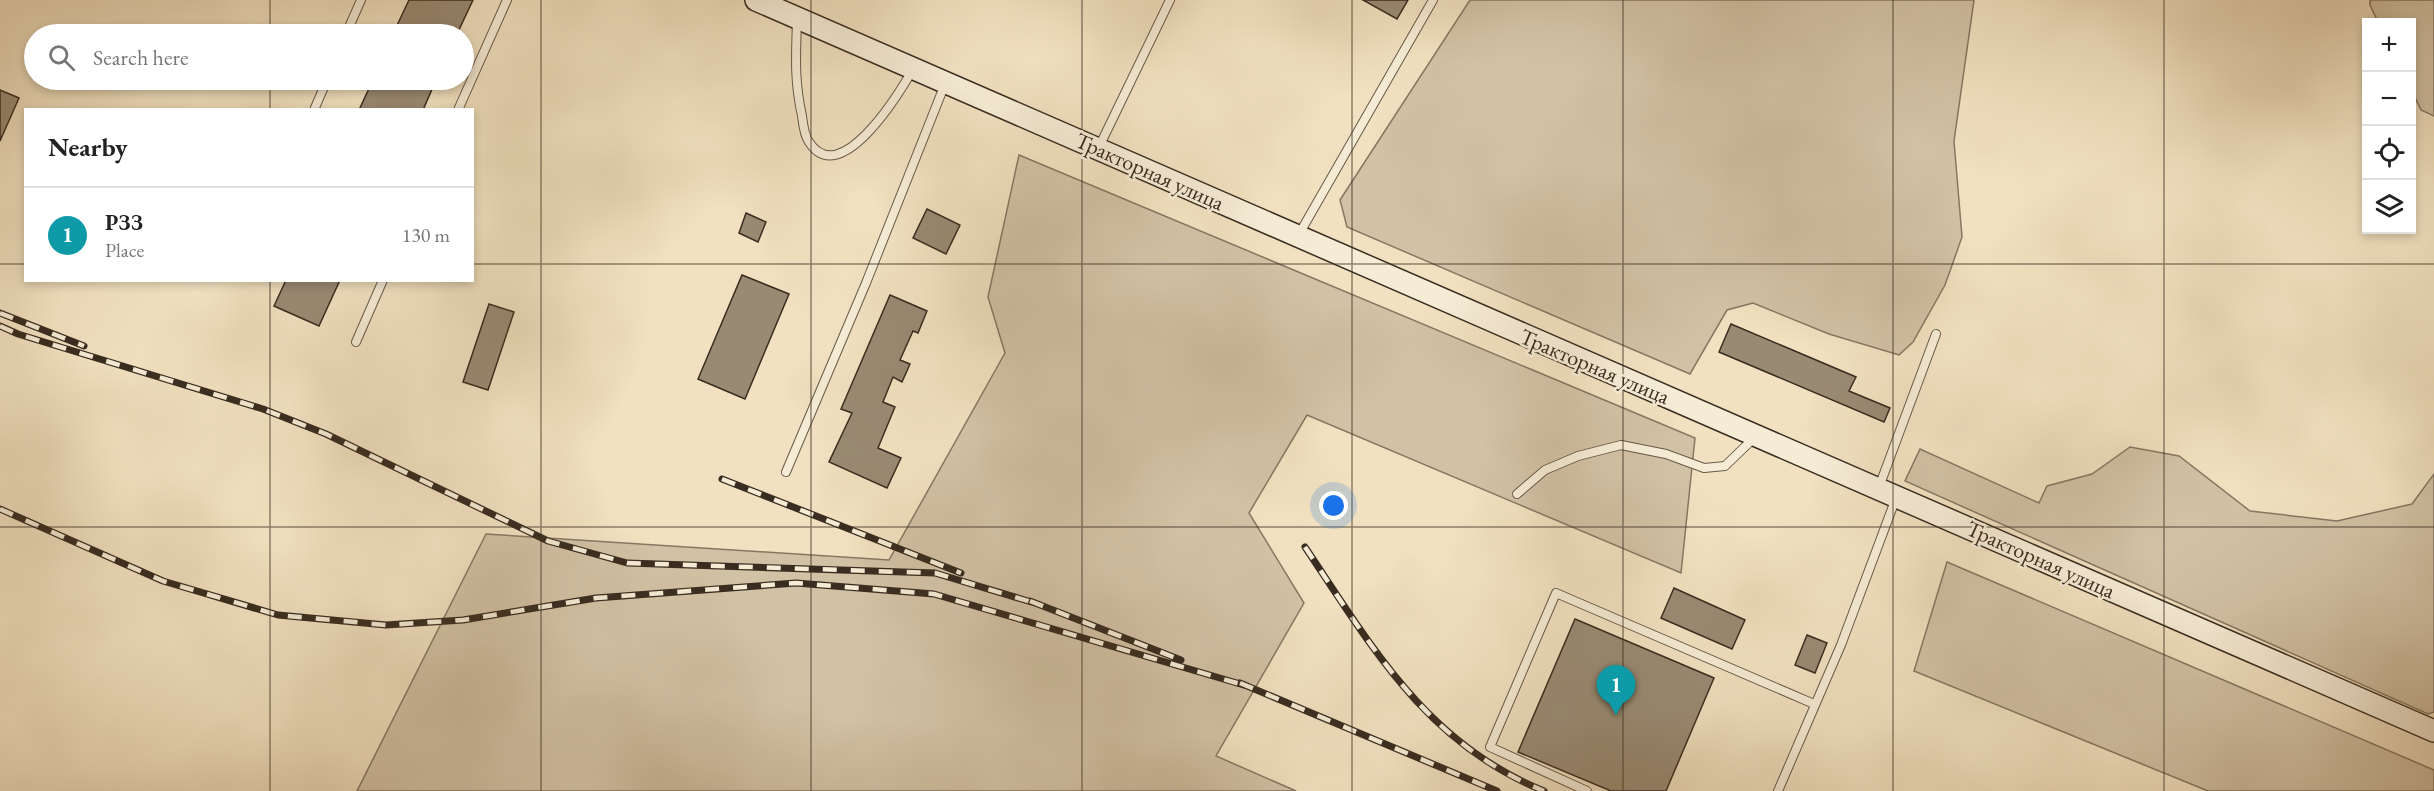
<!DOCTYPE html>
<html lang="en">
<head>
<meta charset="utf-8">
<style>
	:root { --surface:#fff; --page:#f6f6f6; --text:#222; --muted:#767676; --line:#e0e0e0; --accent:#ea580c }
	body { margin:0; font-family:"EB Garamond",serif; background:var(--page); color:var(--text) }
	.controls { position:absolute; right:18px; top:18px; display:grid; overflow:hidden; border-radius:0px; box-shadow:0 3px 9px #0003 }
	.controls button { width:54px; height:54px; display:grid; place-items:center; padding:0; border:0; border-bottom:2px solid var(--line); background:var(--surface); color:var(--text); font:30px sans-serif }
	.you { position:absolute; left:1334px; top:506px; width:21px; height:21px; margin:-15px; border:4px solid #fff; border-radius:50%; background:#1a73e8; box-shadow:0 0 0 9px #1a73e833 }
	.badge { display:grid; place-items:center; width:39px; height:39px; border-radius:50%; background:var(--accent); color:#fff; font-size:20px; font-weight:700 }
	.pin { position:absolute; translate:-50% -50px; filter:drop-shadow(0 2px 3px #0008) }
	.pin::after { content:''; position:absolute; top:32px; width:21px; height:18px; background:inherit; clip-path:polygon(0 0,100% 0,50% 100%) }
	.list { margin:0; padding:0; list-style:none }
	h2 { display:flex; justify-content:space-between; align-items:center; height:78px; margin:0; padding:0 24px; font-size:26px }
	h2 small { font-size:20px; font-weight:400; color:var(--muted) }
	.list li { display:grid; grid-template-columns:39px 1fr auto; gap:18px; align-items:center; box-sizing:border-box; height:96px; padding:0 24px; border-top:2px solid var(--line) }
	.list b { display:block; font-size:22px; white-space:nowrap }
	.list p { margin:0; font-size:20px; white-space:nowrap; color:var(--muted) }
	.list em { font-size:20px; font-style:normal; color:var(--muted) }
	.icon { flex:none; width:33px; height:33px; fill:none; stroke:currentColor; stroke-width:2; stroke-linecap:round; stroke-linejoin:round }
	.map { position:relative; flex:none; width:2434px; height:791px; overflow:hidden }
	.search { position:absolute; background:var(--surface); box-shadow:0 3px 9px #0003; left:24px; top:24px; width:450px; height:66px; display:flex; align-items:center; gap:15px; box-sizing:border-box; padding:0 21px; border-radius:33px; color:var(--muted); font-size:22px }
	.panel { position:absolute; background:var(--surface); box-shadow:0 3px 9px #0003; left:24px; top:108px; width:450px; height:174px; border-radius:0px }
	.map>svg:first-child { display:block }
</style>
</head>
<body>
<div class="map">
<svg width="2434" height="791" viewBox="0 0 2434 791">
	<rect width="100%" height="100%" fill="#f1e1c0"/>
	<filter id="stains"><feTurbulence type="fractalNoise" baseFrequency=".00333" numOctaves="4"/><feColorMatrix values="0 0 0 0 .2 0 0 0 0 .09 0 0 0 0 .02 0 0 0 .5 -.17"/></filter>
	<radialGradient id="worn" r=".72"><stop offset=".6" stop-color="#630" stop-opacity="0"/><stop offset="1" stop-color="#630" stop-opacity=".3"/></radialGradient>
	<path fill="#d2c2a5" stroke="#867762" stroke-width="1.5" d="M 1470,0 L 1974,0 L 1954,141 L 1962,237 L 1945,285 L 1913,342 L 1899,355 L 1829,334 L 1753,303 L 1727,310 L 1690,374 L 1347,227 L 1340,200 Z
		M 2370,0 L 2434,0 L 2434,116 L 2421,110 L 2412,91 L 2412,22 L 2378,22 L 2370,5 Z
		M 1019,155 L 1695,438 L 1681,573 L 1307,415 L 1249,513 L 1304,603 L 1216,756 L 1296,791 L 357,791 L 486,534 L 889,560 L 1005,353 L 988,297 Z
		M 2130,447 L 2179,456 L 2250,511 L 2337,521 L 2412,504 L 2434,474 L 2434,712 L 2428,714 L 1905,481 L 1920,449 L 2039,503 L 2047,486 L 2092,474 Z
		M 1947,562 L 2434,770 L 2434,791 L 2208,791 L 1914,671 Z"/>
	<path fill="#998a73" stroke="#392c20" stroke-width="1.5" d="M 409,0 L 473,0 L 457,34 L 393,34 Z
		M 1363,0 L 1408,0 L 1397,19 Z
		M 373,80 L 436,80 L 423,110 L 359,110 Z
		M 0,90 L 19,98 L 0,141 Z
		M 927,209 L 960,225 L 946,254 L 913,238 Z
		M 746,213 L 766,222 L 758,242 L 739,233 Z
		M 742,275 L 789,294 L 745,399 L 698,379 Z
		M 286,280 L 340,280 L 319,326 L 274,306 Z
		M 890,295 L 927,311 L 918,333 L 913,331 L 900,360 L 910,364 L 902,382 L 893,377 L 883,402 L 895,407 L 878,448 L 901,458 L 887,488 L 829,462 L 852,413 L 841,409 Z
		M 489,304 L 514,312 L 488,390 L 463,382 Z
		M 1731,324 L 1856,377 L 1849,391 L 1890,408 L 1884,422 L 1719,352 Z
		M 1674,588 L 1745,620 L 1732,649 L 1661,618 Z
		M 1575,619 L 1714,678 L 1666,791 L 1611,791 L 1518,752 Z
		M 1807,635 L 1827,643 L 1815,673 L 1795,665 Z"/>
	<g fill="none" stroke-linecap="round" stroke-linejoin="round">
		<defs>
			<path id="service" d="M 797,19 C 796,55 794,80 802,116 C 803,124 804,135 809,142 C 840,190 898,95 912,71
				M 346,34 L 361,0
				M 314,110 L 327,80
				M 458,110 L 507,0
				M 1099,147 L 1170,0
				M 1298,236 L 1433,0
				M 356,342 L 383,280
				M 786,472 L 866,283 L 945,84
				M 1879,487 L 1936,334
				M 1517,494 L 1545,470 L 1578,456 L 1621,445 L 1666,454 L 1704,468 L 1725,466 L 1755,437
				M 1587,791 L 1490,747 L 1556,593 L 1814,704
				M 1778,791 L 1841,645 L 1896,498"/>
			<path id="secondary" d="M 756,0 L 2434,731"/>
		</defs>
		<use href="#service" stroke="#675948" stroke-width="10"/>
		<use href="#secondary" stroke="#392c20" stroke-width="24"/>
		<use href="#service" stroke="#f6ecd6" stroke-width="8"/>
		<use href="#secondary" stroke="#f6ecd6" stroke-width="21"/>
		<defs>
			<path id="rail" d="M 0,313 L 84,346
				M 0,326 L 18,334 L 263,409 L 326,434 L 548,541 L 627,563 L 935,573 L 1038,604
				M 722,479 L 961,573
				M 0,509 L 163,581 L 278,615 L 386,625 L 463,620 L 596,598 L 796,583 L 934,594 L 1247,686
				M 1305,547 C 1372,647 1426,743 1544,791
				M 1030,601 L 1181,660
				M 1240,683 L 1497,791"/>
		</defs>
		<use href="#rail" stroke="#392c20" stroke-width="7"/>
		<use href="#rail" stroke="#f6ecd6" stroke-width="4.5" stroke-dasharray="14" stroke-linecap="butt"/>
	</g>
	<path fill="none" stroke="#392c20" stroke-width="1.5" stroke-opacity="0.55" d="M 270,0 L 270,34M 541,0 L 541,791M 811,0 L 811,791M 1082,0 L 1082,791M 1352,0 L 1352,791M 1623,0 L 1623,791M 1893,0 L 1893,791M 2164,0 L 2164,791M 270,80 L 270,110M 0,264 L 26,264M 472,264 L 2434,264M 270,280 L 270,791M 0,527 L 2434,527"/>
	<g text-anchor="middle" stroke-width="5" stroke-linejoin="round" paint-order="stroke">
		<g font-size="22" fill="#392c20" stroke="#f6ecd6">
			<text transform="translate(1150 171) rotate(24)" y="8">Тракторная улица</text>
			<text transform="translate(1595 366) rotate(23)" y="8">Тракторная улица</text>
			<text transform="translate(2041 559) rotate(24)" y="8">Тракторная улица</text>
		</g>
	</g>
	<rect width="100%" height="100%" filter="url(#stains)"/>
	<rect width="100%" height="100%" fill="url(#worn)"/>
</svg>
<div class="controls">
<button>+</button>
<button>−</button>
<button><svg class="icon" aria-label="locate" viewBox="0 0 24 24"><circle cx="12" cy="12" r="6"/><path d="M12 2v4M12 18v4M2 12h4M18 12h4"/></svg></button>
<button><svg class="icon" aria-label="layers" viewBox="0 0 24 24"><path d="M12 4l9 5-9 5-9-5zM3 14l9 5 9-5"/></svg></button>
</div>
<div class="you"></div>
<div class="pin badge" style="left:1616px;top:715px;background:#0f9aa8">1</div>
<div class="search"><svg class="icon" aria-label="search" viewBox="0 0 24 24"><circle cx="10" cy="10" r="6"/><path d="M15 15l6 6"/></svg>Search here</div>
<section class="panel">
<h2>Nearby<small></small></h2>
<ul class="list">
<li><span class="badge" style="background:#0f9aa8">1</span><div><b>РЗЗ</b><p>Place</p></div><em>130 m</em></li>
</ul>
</section>
</div>
</body>
</html>
